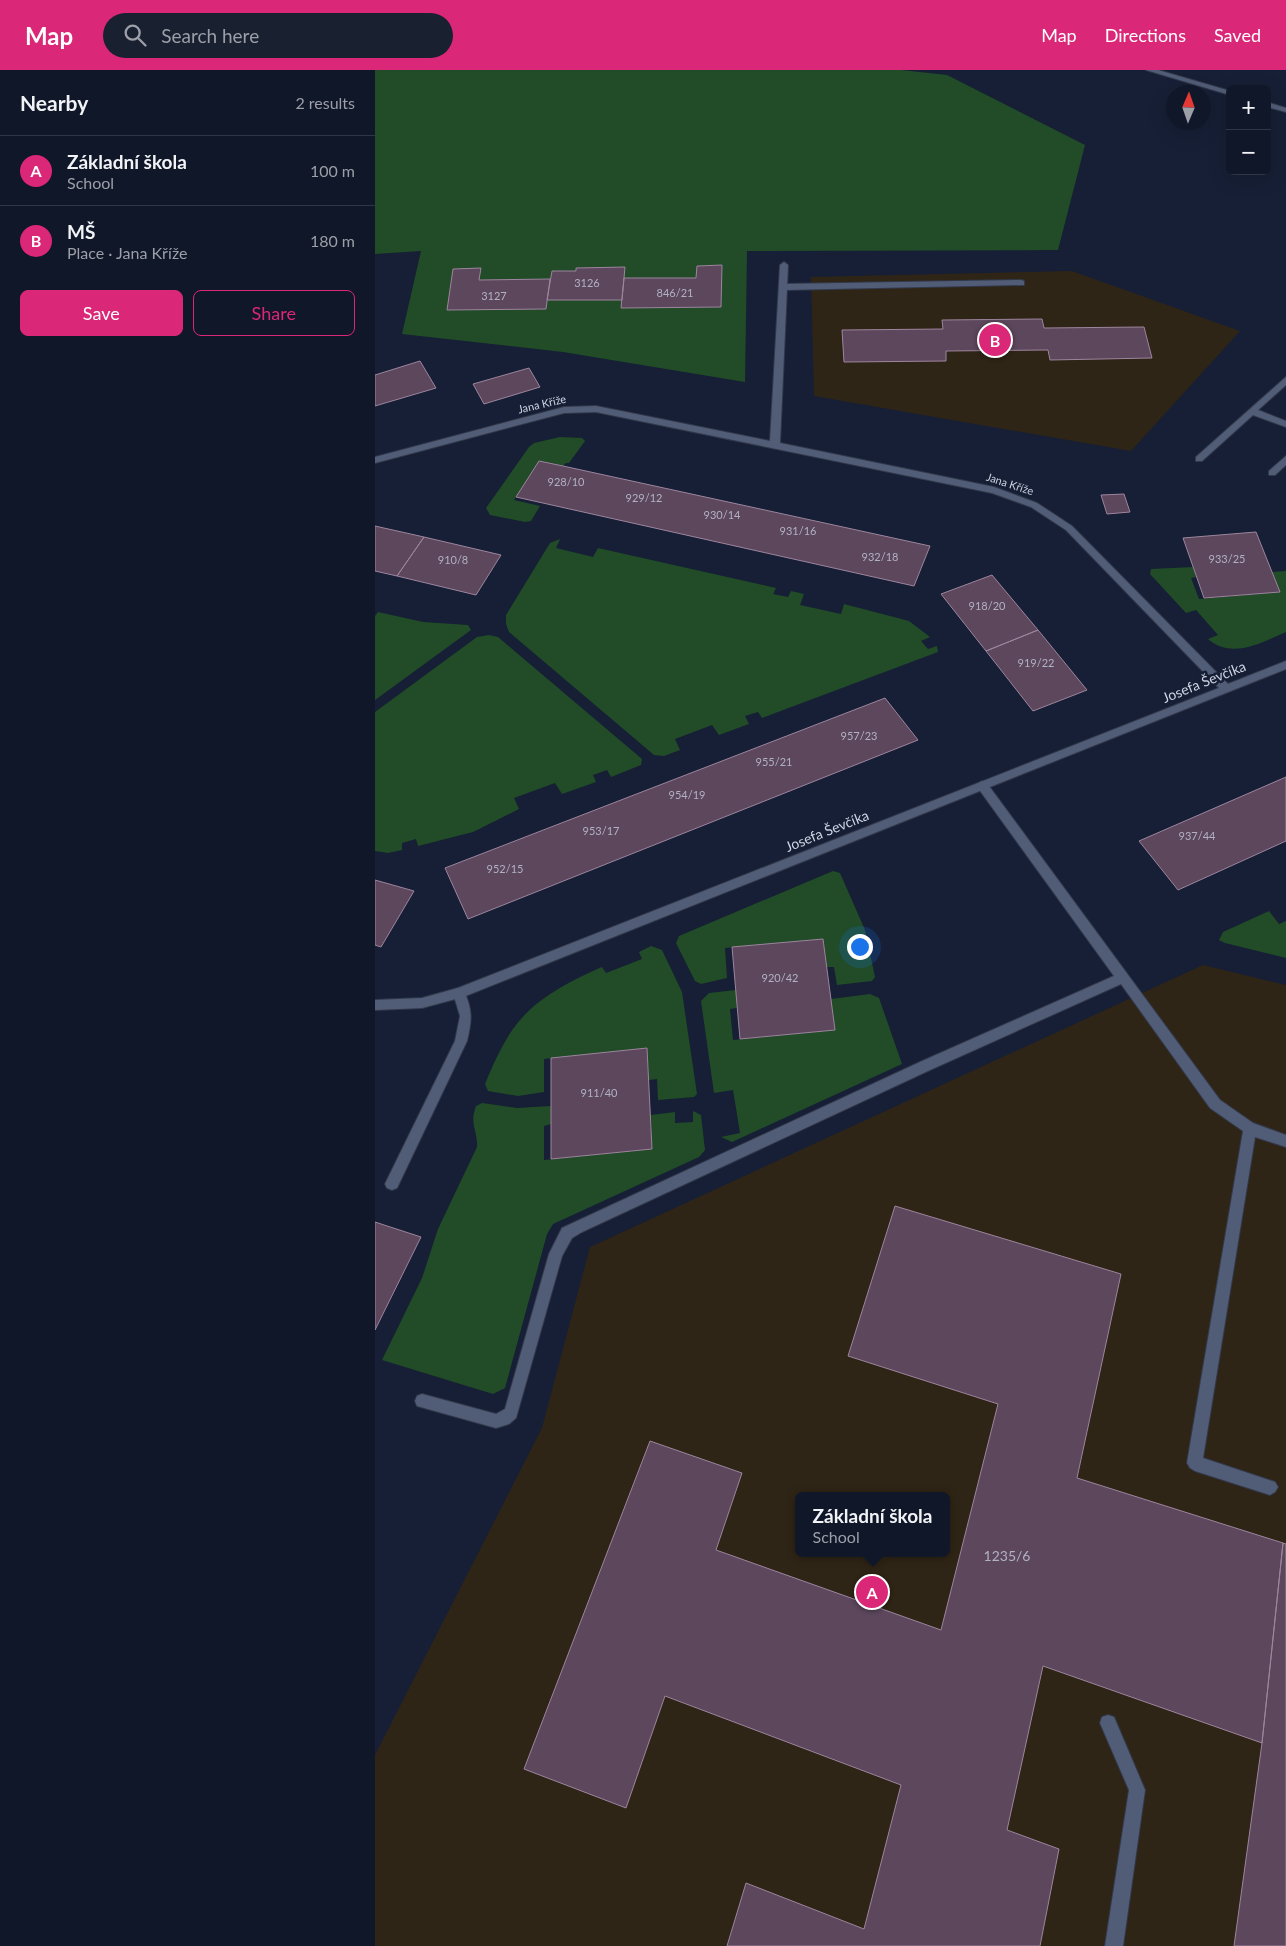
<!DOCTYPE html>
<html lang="en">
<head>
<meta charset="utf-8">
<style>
	:root { --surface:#101728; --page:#192030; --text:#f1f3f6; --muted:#9c9fa8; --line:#303645; --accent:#db2777 }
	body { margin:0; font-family:Lato,sans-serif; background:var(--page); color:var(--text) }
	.controls { position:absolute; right:15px; top:15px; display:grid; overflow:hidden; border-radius:8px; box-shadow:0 5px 20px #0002 }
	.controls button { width:45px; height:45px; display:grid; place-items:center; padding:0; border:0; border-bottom:1px solid var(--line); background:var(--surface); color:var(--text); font:25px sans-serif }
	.compass { position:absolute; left:791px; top:15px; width:45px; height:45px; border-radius:50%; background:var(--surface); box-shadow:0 5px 20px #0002; rotate:2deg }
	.you { position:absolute; left:484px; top:876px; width:18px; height:18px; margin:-12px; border:4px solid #fff; border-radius:50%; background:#1a73e8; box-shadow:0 0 0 8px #1a73e833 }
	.badge { display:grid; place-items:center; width:32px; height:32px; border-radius:50%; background:var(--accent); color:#fff; font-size:16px; font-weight:700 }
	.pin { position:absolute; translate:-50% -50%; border:2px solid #fff; box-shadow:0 1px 5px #0006 }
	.popup { position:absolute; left:420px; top:1422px; width:155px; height:65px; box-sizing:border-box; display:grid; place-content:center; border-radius:8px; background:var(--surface); filter:drop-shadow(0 1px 4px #0005); font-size:16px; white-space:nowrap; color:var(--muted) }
	.popup b { font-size:19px; color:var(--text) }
	.popup::after { content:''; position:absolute; left:50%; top:100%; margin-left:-10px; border:10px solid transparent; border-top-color:var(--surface) }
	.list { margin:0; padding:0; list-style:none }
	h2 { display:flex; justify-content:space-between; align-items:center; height:65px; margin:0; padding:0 20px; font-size:21px }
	h2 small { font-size:16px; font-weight:400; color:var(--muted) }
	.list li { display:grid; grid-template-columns:32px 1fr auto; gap:15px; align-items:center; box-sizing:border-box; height:70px; padding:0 20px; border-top:1px solid var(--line) }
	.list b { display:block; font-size:19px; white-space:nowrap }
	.list p { margin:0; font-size:16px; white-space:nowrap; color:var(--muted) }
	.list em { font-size:16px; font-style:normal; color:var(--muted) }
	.actions { display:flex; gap:10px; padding:15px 20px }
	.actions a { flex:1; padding:11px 0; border:1px solid var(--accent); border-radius:8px; text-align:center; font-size:18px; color:var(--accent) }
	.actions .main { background:var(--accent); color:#fff }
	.icon { flex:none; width:28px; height:28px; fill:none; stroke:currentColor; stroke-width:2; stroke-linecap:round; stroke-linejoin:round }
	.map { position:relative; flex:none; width:911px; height:1876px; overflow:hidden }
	header { display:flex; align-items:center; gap:30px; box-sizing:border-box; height:70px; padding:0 25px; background:var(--accent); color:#fff }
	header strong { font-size:24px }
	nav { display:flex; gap:28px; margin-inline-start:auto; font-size:18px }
	.search { width:350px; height:45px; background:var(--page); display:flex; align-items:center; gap:12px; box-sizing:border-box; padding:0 18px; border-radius:28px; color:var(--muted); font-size:19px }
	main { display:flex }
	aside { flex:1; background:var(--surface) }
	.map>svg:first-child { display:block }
</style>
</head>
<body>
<header>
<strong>Map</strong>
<div class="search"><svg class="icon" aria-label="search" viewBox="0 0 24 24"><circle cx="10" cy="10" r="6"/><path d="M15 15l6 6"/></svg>Search here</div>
<nav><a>Map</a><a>Directions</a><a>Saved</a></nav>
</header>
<main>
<aside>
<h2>Nearby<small>2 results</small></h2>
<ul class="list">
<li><span class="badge">A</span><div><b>Základní škola</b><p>School</p></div><em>100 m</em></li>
<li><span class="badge">B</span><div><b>MŠ</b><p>Place · Jana Kříže</p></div><em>180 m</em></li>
</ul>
<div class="actions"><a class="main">Save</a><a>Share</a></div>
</aside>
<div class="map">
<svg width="911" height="1876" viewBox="0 0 911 1876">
	<rect width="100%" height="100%" fill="#161f35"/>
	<path fill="#2f2516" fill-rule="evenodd" d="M 697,201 L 865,261 L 756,381 L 439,326 L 436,207 Z
		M 828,895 L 911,915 L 911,1876 L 0,1876 L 0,1685 L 167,1358 L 215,1177 ZM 423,1426 L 571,1426 L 571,1483 L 423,1483 Z"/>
	<path fill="#214c27" d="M 0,0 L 526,0 L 572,5 L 710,75 L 683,180 L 372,181 L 370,312 L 188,282 L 27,264 L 46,181 L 0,184 Z
		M 185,367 L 207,368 L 210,371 L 194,393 L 191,393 L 188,396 L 164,391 L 139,430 L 165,436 L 156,451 L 150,452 L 115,445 L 111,438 L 154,377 L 159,373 Z
		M 185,469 L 181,478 L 218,487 L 223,478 L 401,518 L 398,524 L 413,527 L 416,521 L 429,524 L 425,535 L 466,544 L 469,534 L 534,551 L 555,567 L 546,571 L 553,579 L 562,576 L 563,582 L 387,648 L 383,642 L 370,646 L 374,654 L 344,665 L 337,655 L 300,669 L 305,680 L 289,686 L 279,685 L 134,562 L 131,554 L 131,545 L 175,473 Z
		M 818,497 L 821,507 L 816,508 L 824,529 L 905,522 L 897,502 L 911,501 L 911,562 C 887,572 857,590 833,569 L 843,565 L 821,540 L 811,543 L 775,504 L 776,499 Z
		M 3,542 L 48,552 L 93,555 L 96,560 L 0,630 L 0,546 Z
		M 114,565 L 123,567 L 267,689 L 266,695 L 236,707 L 232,700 L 218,705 L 221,712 L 187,724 L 180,713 L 139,728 L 144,739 L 98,762 L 43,776 L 41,769 L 27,773 L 27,780 L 13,783 L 0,781 L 0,642 L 102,567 Z
		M 458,801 L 465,803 L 490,860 L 500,907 L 497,911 L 462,915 L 459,897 L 452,897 L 448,869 L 350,878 L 352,908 L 326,914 L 320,911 L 301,873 L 304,866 Z
		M 894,841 L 904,854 L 911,851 L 911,888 L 850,873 L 844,870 L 848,862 Z
		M 276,876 L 287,880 L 307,922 L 322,1024 L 319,1027 L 283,1030 L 282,1009 L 274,1010 L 272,978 L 169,989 L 169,1022 L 143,1026 L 113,1021 L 110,1014 C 118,995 126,976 138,959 C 159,929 195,911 227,897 L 231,903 L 267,889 L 264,882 Z
		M 361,920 L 362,938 L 355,939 L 358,970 L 460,960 L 456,929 L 495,924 L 504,928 L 527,994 L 357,1072 L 346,1067 L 365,1063 L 358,1020 L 339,1023 L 326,931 L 334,923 Z
		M 107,1033 L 142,1038 L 176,1036 L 176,1054 L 169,1056 L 169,1090 L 277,1079 L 276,1045 L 300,1042 L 300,1053 L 318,1052 L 318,1041 L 326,1045 L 330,1080 L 324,1087 L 178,1154 L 172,1164 L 130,1318 L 118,1324 L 7,1290 L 47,1208 L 63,1159 L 102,1077 C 103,1061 94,1054 101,1036 Z"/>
	<path fill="#5c475d" stroke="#9d859e" d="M 347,195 L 346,237 L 246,238 L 249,208 L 321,208 L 322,196 Z
		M 250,197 L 247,230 L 172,230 L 177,201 L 201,201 L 201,198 Z
		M 106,198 L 104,210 L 175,209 L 171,239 L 72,240 L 78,199 Z
		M 667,249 L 669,258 L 769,257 L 777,288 L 675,290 L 673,280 L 571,281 L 571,291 L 469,292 L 467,260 L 568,259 L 567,250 Z
		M 45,291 L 61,318 L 0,336 L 0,305 Z
		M 154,298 L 165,317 L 109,334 L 98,314 Z
		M 164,391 L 188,396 L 555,476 L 539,516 L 141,427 Z
		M 749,424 L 755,442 L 732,444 L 726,425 Z
		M 0,456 L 49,467 L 22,506 L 0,501 Z
		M 881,462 L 905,522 L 829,528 L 808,468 Z
		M 49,467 L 126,485 L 101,525 L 22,506 Z
		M 617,505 L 663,560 L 611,581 L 566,524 Z
		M 663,560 L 712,620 L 658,641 L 611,581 Z
		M 510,628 L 543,670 L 93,849 L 70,798 Z
		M 911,707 L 911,771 L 803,820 L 764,771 Z
		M 0,810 L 39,821 L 6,877 L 0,875 Z
		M 448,869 L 460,960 L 365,969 L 357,877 Z
		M 272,978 L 277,1079 L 176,1089 L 176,988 Z
		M 520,1136 L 746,1204 L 702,1408 L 908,1473 L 887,1673 L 668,1596 L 632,1760 L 684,1779 L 665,1876 L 352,1876 L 371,1813 L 489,1859 L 526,1715 L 290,1626 L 251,1738 L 149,1699 L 275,1371 L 367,1403 L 341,1480 L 566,1560 L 623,1334 L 473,1286 Z
		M 0,1152 L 46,1167 L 0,1260 Z
		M 908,1473 L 911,1474 L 911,1876 L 859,1876 L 887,1673 Z"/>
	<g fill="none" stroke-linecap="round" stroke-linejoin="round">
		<defs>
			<path id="lane" d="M 646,210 L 649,211 L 649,215 L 408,220 L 404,217 L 408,214 Z
				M 911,307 L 911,315 L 883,340 L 911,351 L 911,357 L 878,345 L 827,391 L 821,391 L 821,387 Z
				M 911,386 L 911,395 L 900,405 L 894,405 L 894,401 Z
				M 607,711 L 611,712 L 845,1030 L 878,1053 L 911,1065 L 911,1077 L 880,1067 L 828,1388 L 900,1412 L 903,1417 L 900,1422 L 895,1425 L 820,1401 L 815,1398 L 812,1393 L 868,1061 L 835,1038 L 746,914 L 555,1000 L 207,1162 L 197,1168 L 187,1186 L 141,1348 L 134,1354 L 121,1358 L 42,1336 L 40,1331 L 42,1326 L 47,1324 L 121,1344 L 130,1339 L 174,1184 L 187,1158 L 545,992 L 739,906 L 603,718 L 601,715 Z
				M 84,918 L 88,919 C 98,940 97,950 92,971 L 22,1118 L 17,1120 L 12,1118 L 10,1114 L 80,971 L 85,946 L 78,923 L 80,919 Z
				M 733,1645 L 739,1647 L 770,1720 L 748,1876 L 730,1876 L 754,1720 L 725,1653 L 727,1647 Z"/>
			<path id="street" d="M 771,0 L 783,0 L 855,21 L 855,25 Z
				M 892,32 L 911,38 L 911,42 L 892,37 Z
				M 409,192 L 413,195 L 405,373 L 619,417 L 662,433 L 697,456 L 853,614 L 911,591 L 911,599 L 88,927 L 47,938 L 0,940 L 0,930 L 47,928 L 83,918 L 844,618 L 691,460 L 656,437 L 617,423 L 221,342 L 189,343 L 0,393 L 0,387 L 189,337 L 221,336 L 395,371 L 405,195 Z"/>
		</defs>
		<use href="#lane" stroke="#33394c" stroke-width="2"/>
		<use href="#street" stroke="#33394c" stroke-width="2"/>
		<use href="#lane" fill="#515d77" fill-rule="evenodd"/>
		<use href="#street" fill="#515d77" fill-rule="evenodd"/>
	</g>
	<g text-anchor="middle" stroke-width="5" stroke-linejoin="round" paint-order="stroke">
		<g font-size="11" fill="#b1b1c2">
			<text x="212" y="217">3126</text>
			<text x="300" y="227">846/21</text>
			<text x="119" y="230">3127</text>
			<text x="191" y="416">928/10</text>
			<text x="269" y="432">929/12</text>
			<text x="347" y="449">930/14</text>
			<text x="423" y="465">931/16</text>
			<text x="505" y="491">932/18</text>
			<text x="852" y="493">933/25</text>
			<text x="78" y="494">910/8</text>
			<text x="612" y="540">918/20</text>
			<text x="661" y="597">919/22</text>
			<text x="484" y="670">957/23</text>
			<text x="399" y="696">955/21</text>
			<text x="312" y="729">954/19</text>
			<text x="226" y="765">953/17</text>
			<text x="822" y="770">937/44</text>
			<text x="130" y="803">952/15</text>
			<text x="405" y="912">920/42</text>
			<text x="224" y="1027">911/40</text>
		</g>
		<g font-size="11" fill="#cdd4e4" stroke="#161f35">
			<text transform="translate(167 334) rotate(-13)" y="4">Jana Kříže</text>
			<text transform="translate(635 414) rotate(18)" y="4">Jana Kříže</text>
		</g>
		<g font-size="14" fill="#cdd4e4" stroke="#161f35">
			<text transform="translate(829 612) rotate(-22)" y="5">Josefa Ševčíka</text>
			<text transform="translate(452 761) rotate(-22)" y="5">Josefa Ševčíka</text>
		</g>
		<g font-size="14" fill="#b1b1c2">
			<text x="632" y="1491">1235/6</text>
		</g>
	</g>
</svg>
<div class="controls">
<button>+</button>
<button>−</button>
</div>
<svg class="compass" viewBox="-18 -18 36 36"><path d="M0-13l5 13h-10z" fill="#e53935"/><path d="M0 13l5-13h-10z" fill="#9c9fa8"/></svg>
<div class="you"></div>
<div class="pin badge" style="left:497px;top:1522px">A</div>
<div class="popup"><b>Základní škola</b>School</div>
<div class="pin badge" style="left:620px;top:270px">B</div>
</div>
</main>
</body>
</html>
